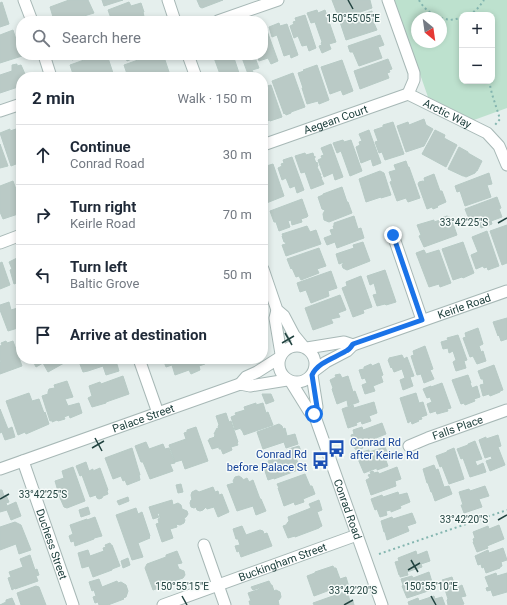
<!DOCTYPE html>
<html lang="en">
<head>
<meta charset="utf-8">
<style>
	:root { --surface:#fff; --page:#f6f6f7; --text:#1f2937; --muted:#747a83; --line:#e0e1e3 }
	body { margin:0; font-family:Roboto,sans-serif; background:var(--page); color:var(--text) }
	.controls { position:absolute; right:12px; top:12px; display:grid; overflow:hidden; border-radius:8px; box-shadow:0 2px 6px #0003 }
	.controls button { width:36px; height:36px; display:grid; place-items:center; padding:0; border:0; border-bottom:1px solid var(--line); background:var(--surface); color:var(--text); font:20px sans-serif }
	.compass { position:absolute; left:411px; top:12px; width:36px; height:36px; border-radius:50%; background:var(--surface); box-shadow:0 2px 6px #0003; rotate:151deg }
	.stop { position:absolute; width:12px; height:12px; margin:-9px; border:3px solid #1a73e8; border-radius:50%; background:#fff }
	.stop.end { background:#1a73e8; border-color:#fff; box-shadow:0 1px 4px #0008 }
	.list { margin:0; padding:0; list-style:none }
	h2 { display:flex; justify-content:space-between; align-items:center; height:52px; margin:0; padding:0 16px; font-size:17px }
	h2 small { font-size:13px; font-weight:400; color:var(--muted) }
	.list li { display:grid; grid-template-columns:26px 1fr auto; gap:12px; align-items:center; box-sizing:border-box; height:60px; padding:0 16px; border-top:1px solid var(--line) }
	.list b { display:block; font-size:15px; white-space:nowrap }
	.list p { margin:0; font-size:13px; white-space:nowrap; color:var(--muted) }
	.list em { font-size:13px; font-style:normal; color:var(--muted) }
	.icon { flex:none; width:22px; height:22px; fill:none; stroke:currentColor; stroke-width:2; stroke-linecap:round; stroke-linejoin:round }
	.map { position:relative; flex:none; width:507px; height:605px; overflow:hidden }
	.search { position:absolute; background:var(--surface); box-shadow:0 2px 6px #0003; left:16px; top:16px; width:252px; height:44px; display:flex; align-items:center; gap:10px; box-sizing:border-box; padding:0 14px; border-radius:16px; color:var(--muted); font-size:15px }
	.panel { position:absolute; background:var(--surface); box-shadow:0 2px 6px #0003; left:16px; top:72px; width:252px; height:292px; border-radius:16px }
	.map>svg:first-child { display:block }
</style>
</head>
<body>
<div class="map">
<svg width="507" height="605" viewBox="0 0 507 605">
	<rect width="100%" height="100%" fill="#e5efed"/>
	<path fill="#bde1ce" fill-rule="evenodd" d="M 394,0 L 507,0 L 507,108 L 474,120 L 428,97 ZM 462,15 L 492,15 L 492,81 L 462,81 ZM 417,18 L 441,18 L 441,42 L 417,42 Z"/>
	<path fill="#bacac6" stroke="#b7cac5" d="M 69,0 L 88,0 L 94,13 L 84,16 L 82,20 L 79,21 L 58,21 L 56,16 L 53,17 L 50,7 Z
		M 102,0 L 123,0 L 104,6 Z
		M 197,0 L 223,0 L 202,8 L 200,7 Z
		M 332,0 L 370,0 L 372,8 L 340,19 L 338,13 L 337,13 Z
		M 2,2 L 9,24 L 0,27 L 0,3 Z
		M 129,2 L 131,6 L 141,3 L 144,12 L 143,12 L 145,21 L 112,21 L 108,10 Z
		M 317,10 L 318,13 L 325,10 L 336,42 L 329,44 L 331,49 L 322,53 L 319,46 L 322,45 L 321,43 L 322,42 L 315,22 L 311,23 L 307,13 Z
		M 372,11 L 375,21 L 373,21 L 377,30 L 346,40 L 340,22 Z
		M 305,15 L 316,48 L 309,51 L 307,45 L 302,46 L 298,36 L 294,38 L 290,26 L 294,24 L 293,22 L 296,21 L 295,18 Z
		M 279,23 L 280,26 L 287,24 L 298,55 L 291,58 L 290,54 L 284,56 L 277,35 L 272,37 L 269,27 Z
		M 266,28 L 278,61 L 271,64 L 268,58 L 259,61 L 257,55 L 263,55 L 263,29 Z
		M 13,30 L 21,55 L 22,56 L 0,63 L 0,35 Z
		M 380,35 L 384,45 L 378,47 L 382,58 L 359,66 L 353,52 L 350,52 L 348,46 Z
		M 71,55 L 88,55 L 72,60 Z
		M 98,55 L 107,55 L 113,73 L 102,77 L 74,77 L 70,65 Z
		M 125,55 L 138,55 L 139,56 L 127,61 Z
		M 152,55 L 158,55 L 159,59 L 164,57 L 170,75 L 166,77 L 158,77 L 156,72 L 143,77 L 128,77 L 124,65 Z
		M 213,55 L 233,55 L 240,76 L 237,77 L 221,77 Z
		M 241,55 L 254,55 L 259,68 L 252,70 L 253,72 L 248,74 Z
		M 388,59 L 392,69 L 389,70 L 390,72 L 387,73 L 389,78 L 360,89 L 354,71 Z
		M 342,60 L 353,91 L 343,95 L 341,90 L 330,94 L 321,67 Z
		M 17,64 L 17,66 L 21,65 L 25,74 L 21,76 L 21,86 L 0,93 L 0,75 L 12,71 L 12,65 Z
		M 317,65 L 329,100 L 319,104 L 318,101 L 307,104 L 302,88 L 303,88 L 298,73 L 304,71 L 303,70 Z
		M 293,73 L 305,107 L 291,112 L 291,113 L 286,115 L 285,113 L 284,114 L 272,81 Z
		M 271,85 L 282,117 L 270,121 L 270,120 L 263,122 L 263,87 Z
		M 424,119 L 426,125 L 433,129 L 424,146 L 406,152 L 397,126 L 408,122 L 409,125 Z
		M 393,122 L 404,154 L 385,160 L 382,152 L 379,153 L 375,142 L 378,141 L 374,130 L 383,127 L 383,125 Z
		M 19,128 L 21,133 L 21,162 L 11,166 L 0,133 L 10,129 L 10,131 Z
		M 369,130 L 381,163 L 373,166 L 371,159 L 361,163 L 356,147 L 360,145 L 359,142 L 362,141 L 359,134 Z
		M 435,130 L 445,135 L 444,138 L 457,145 L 446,167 L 422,154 Z
		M 343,140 L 344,142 L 351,140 L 362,171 L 350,176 L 341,151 L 337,153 L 333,143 Z
		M 0,144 L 8,166 L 0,168 Z
		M 331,144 L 343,177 L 335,180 L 333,173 L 324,177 L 318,160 L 322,158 L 321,156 L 324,155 L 321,148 Z
		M 459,147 L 468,152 L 468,153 L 482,161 L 477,171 L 476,171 L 475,173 L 466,177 L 464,176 L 463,176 L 448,169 Z
		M 305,153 L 306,155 L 313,153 L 314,157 L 315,156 L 315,158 L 314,158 L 316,163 L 317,162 L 318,166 L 317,167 L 321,175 L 320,175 L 322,178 L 321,178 L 324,184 L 311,189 L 305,172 L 301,173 L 295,156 Z
		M 292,157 L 304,190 L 297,193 L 295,186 L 290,188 L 286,178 L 282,180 L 278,168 L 282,166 L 281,164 L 284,163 L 283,160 Z
		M 406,161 L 408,167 L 409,167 L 420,198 L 408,202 L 406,198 L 397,201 L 390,182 L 392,181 L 389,172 L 396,170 L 394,165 Z
		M 273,164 L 284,196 L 264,204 L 263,167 Z
		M 380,171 L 384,173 L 391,195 L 381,198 L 381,197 L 366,202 L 359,179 Z
		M 489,173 L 492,184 L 487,185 L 491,197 L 465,206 L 460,191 L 457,192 L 455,186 Z
		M 434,174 L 440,191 L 442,191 L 446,202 L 437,206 L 438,207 L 433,209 L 432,207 L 427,209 L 418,184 L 419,182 L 423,181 L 425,182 L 424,178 Z
		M 13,181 L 21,203 L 21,213 L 3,219 L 0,212 L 0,186 Z
		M 342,187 L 347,202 L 348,202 L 352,213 L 329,222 L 324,220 L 323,214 L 325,210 L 322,209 L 318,197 L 323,195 L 323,194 Z
		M 497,197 L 501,208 L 499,209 L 502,217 L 491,221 L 492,224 L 481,228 L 480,224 L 472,227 L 465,209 Z
		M 302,199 L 308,216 L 307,217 L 301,219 L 302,222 L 292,225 L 291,220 L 288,221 L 290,227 L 279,231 L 276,222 L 274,222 L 270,211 Z
		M 354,216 L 358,229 L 361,228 L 364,238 L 337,248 L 335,242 L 327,245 L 324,238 L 332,235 L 330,230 L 334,229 L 333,226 L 334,226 L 334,223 Z
		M 447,216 L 451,218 L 457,235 L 424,247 L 419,236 L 421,235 L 417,225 L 434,220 L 434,222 L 440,220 L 441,218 Z
		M 507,225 L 507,263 L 502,265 L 490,231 Z
		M 307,226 L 310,232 L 316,230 L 321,244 L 286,256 L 282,245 L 286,244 L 285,242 L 284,242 L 282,236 L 283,236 L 282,234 Z
		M 487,231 L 499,266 L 488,270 L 487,267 L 484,268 L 483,266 L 476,269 L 471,255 L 478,252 L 472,237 Z
		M 363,242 L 370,261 L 347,270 L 343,268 L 342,265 L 344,262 L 339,264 L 336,254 L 354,248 L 353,245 Z
		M 463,242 L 474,273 L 463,278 L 462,277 L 453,280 L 442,249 Z
		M 319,248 L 326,266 L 317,269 L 319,273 L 301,280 L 299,276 L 296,277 L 292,268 L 291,269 L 287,259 Z
		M 424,250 L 426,254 L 439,250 L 451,283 L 440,287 L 439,284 L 429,287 L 416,253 Z
		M 17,258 L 17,259 L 21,258 L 21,281 L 14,284 L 10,270 L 12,269 L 9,262 Z
		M 2,262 L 10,285 L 0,289 L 0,263 Z
		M 385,270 L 396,302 L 386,305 L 385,304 L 377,306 L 373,295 L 377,294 L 374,283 L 370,285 L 367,276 Z
		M 331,271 L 337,288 L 328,291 L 329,296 L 311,303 L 306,290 L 300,292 L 297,283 Z
		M 361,276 L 372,307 L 363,310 L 364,313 L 353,317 L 342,288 L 347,286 L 346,282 Z
		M 340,295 L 346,310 L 338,313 L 340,317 L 331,319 L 333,323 L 313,330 L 305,308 Z
		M 9,302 L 11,310 L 21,307 L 21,327 L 8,331 L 0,310 L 0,305 Z
		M 507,318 L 507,339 L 501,341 L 499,335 L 498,336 L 493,322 Z
		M 478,328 L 483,344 L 479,346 L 481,352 L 483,351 L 486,361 L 477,364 L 473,356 L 470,357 L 463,338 L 466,337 L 465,333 Z
		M 458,335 L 467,360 L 464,361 L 466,368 L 456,371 L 453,362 L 456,360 L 453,351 L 449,353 L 448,348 L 443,349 L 441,342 L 448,340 L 447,338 Z
		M 6,341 L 7,343 L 13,341 L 22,366 L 0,374 L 0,362 L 1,362 L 0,360 L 0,346 L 2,345 L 1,343 Z
		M 425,346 L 433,369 L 430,370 L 434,379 L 424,383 L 421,374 L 417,375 L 411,356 L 414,355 L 413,351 Z
		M 402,355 L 404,359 L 407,357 L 414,376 L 410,377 L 413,386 L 403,390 L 400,380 L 405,378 L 402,369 L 394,372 L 392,367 L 391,368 L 388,360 L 389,359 L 389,358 Z
		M 32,359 L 61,359 L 64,363 L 48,372 L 43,363 L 36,367 Z
		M 78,359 L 114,359 L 115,361 L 116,361 L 119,371 L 106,375 L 103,366 L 88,371 L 83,372 Z
		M 163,359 L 205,359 L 206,361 L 205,364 L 199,366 L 200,370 L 191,374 L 189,370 L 175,375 L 172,365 L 166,367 Z
		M 379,363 L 383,375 L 381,376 L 383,382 L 373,386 L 375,391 L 365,394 L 362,385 L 367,383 L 365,378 L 362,379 L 359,370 L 364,369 L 364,367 L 371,364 L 372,366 Z
		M 494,365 L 503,390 L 500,391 L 500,392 L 490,396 L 489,394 L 483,396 L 480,385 L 484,384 L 483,379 L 481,379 L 478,371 Z
		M 340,374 L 342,378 L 348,376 L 353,392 L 355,391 L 359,402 L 348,406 L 347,400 L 337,404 L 332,389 L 333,388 L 330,380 L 336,377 L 335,375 Z
		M 468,375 L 471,383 L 470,383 L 472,388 L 477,386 L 480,397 L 474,399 L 475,401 L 465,405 L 464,403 L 461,404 L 452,380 Z
		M 123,376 L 129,394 L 106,402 L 106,403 L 92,407 L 88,398 L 92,396 L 89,386 L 100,382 L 101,384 Z
		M 67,381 L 73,397 L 65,399 L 68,406 L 79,403 L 82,413 L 70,418 L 69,415 L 64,417 L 65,419 L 58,421 L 57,420 L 52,422 L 52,420 L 50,421 L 42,396 L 48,394 L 48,392 L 49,389 L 55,388 L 54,385 Z
		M 442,383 L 451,408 L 447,409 L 448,411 L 437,414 L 436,411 L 430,413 L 427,404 L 432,402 L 430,397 L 427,398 L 423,389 L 431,386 L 431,387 Z
		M 29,393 L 32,401 L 39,399 L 44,413 L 45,412 L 49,424 L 26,434 L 25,432 L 18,435 L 6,401 Z
		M 416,393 L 419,403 L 423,402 L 427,415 L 421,417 L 422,419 L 418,420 L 419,421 L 412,424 L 411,421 L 408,423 L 400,398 Z
		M 262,394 L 271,394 L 274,401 L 266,404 Z
		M 374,402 L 377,413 L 369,416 L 371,421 L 362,424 L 361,421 L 356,423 L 357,425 L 348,428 L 342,409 L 353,405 L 354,408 Z
		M 256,403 L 256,405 L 263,403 L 266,413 L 268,412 L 273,425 L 244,435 L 242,430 L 241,430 L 241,428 L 235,430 L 231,417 L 236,415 L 235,413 L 245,410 L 244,407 Z
		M 0,409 L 8,429 L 12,427 L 15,437 L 5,440 L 2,432 L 0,433 Z
		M 226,413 L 229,422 L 231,421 L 238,442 L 237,443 L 238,445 L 231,447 L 232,450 L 223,454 L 221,449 L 219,449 L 219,447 L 212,449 L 208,440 L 210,440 L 209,439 L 215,437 L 214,436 L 216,435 L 214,434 L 217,428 L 219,429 L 218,426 L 219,425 L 216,416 Z
		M 382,423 L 386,434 L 376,438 L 377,440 L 363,445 L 363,448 L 356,450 L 355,448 L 354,448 L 351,435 L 354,434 L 353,430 L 362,427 L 363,430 Z
		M 279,424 L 282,426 L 283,429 L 285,428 L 287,436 L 295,434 L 298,444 L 286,448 L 284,442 L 263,449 L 257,432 Z
		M 196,427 L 208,461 L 185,469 L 182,460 L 175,462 L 169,445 L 186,439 L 184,433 L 187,432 L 187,430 Z
		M 498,435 L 501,446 L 498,447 L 505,465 L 490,471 L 486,461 L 492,459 L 491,456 L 485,458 L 479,440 L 486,437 L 486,439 Z
		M 475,441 L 482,459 L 475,461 L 477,466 L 483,463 L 486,472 L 470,477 L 463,458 L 461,459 L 457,449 L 468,445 L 468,444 Z
		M 146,442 L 149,449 L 163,444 L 165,449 L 169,448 L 175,463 L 170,464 L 173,471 L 150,479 L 143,462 L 141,462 L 135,446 Z
		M 299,446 L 303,456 L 296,458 L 298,463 L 296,464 L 298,470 L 274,479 L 274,478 L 268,480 L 264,468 L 270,466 L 268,461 L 290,453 L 289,449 Z
		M 385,447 L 389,456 L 385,458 L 388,466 L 377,470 L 377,468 L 364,473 L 358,459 L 361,458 L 359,453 L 369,450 L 369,452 Z
		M 132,448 L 140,475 L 139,475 L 140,480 L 127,485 L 125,480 L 123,481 L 121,476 L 113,479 L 105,458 Z
		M 454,448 L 464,479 L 449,484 L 442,466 L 440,467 L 436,456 L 447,452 L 447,451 Z
		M 86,462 L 89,471 L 93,469 L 93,471 L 100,468 L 108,490 L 107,491 L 108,494 L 103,496 L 102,498 L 99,499 L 97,498 L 96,495 L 90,497 L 82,475 L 80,476 L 76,466 Z
		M 434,465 L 436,470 L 438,469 L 444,487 L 449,486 L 452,494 L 435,501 L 432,492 L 431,492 L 428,483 L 427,483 L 423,469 Z
		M 73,467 L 85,501 L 67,508 L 64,507 L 60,498 L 55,481 L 64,478 L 62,471 Z
		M 397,467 L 401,479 L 395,481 L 396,486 L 371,495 L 366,480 L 370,478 L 368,475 L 371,474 L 370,472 L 373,471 L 374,473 L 378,472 L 379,474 Z
		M 305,474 L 310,486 L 312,486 L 315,494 L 303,499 L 304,502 L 295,505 L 294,502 L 284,506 L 278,488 L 279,488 L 277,484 Z
		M 239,476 L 242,478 L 243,480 L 247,478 L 249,482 L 253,480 L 260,499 L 261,499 L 266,511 L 256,515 L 253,506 L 237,511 L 227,485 L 234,483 L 233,481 L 235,477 Z
		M 181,484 L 183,492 L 178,493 L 176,485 Z
		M 485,486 L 489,496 L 479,499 L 482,507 L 464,513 L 461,505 L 463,505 L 459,492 L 469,489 L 470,491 Z
		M 213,487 L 215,492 L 218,491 L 219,495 L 222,494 L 229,512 L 218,517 L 214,507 L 207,509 L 206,507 L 203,510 L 200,511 L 197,510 L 196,507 L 194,508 L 191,507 L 190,503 L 191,500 L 192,500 L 191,495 L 192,492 L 196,490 L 199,492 Z
		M 0,490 L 2,490 L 4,496 L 6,495 L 9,502 L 6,503 L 7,506 L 16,502 L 21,516 L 11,520 L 7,510 L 0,512 Z
		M 398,492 L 399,495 L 407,493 L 410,502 L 400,506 L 401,508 L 391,512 L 391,510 L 386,511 L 387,515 L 380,517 L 377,509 L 375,510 L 371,499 L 382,495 L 383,497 Z
		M 128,497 L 129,501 L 119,505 L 117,501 Z
		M 172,500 L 173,505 L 178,503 L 181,505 L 182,509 L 187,511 L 188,514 L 186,517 L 184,518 L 185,520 L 184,523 L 180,525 L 176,524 L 177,527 L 170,529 L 173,538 L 162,542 L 156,524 L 159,523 L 158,519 L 160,518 L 159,513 L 157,514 L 159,517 L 153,519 L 149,507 Z
		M 319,500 L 322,510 L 317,512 L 322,526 L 320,527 L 319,528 L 295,537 L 295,536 L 288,538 L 283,526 L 286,525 L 288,522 L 289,521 L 288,517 L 311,508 L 309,504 Z
		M 88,507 L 90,514 L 81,517 L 79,510 Z
		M 136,508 L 138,514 L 142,512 L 150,536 L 149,537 L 150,538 L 138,543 L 143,557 L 132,560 L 116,515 Z
		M 412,513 L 416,523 L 407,526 L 409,531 L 387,540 L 385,532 L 384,532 L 381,521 L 392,517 L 393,519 Z
		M 95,517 L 102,536 L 94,538 L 94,539 L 75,546 L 74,541 L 71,542 L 69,536 L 73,534 L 70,525 L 87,519 L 87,520 Z
		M 15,522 L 21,525 L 31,550 L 19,554 L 16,544 L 0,550 L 0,527 Z
		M 499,525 L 504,539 L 487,546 L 488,548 L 477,552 L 473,542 L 474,542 L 473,539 L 475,538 L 473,532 L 488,526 L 489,529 Z
		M 242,526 L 246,535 L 260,530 L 263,531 L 264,534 L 267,533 L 272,546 L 241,557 L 239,551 L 237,552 L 235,546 L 240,545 L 238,539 L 236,539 L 233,529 Z
		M 110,543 L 111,545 L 112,545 L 120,566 L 112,569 L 112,570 L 93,577 L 89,566 L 82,568 L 78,553 L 88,550 L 90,556 L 104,551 L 103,548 L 106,547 L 105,545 Z
		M 503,548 L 507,560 L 501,562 L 502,566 L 500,567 L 500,568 L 486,573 L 484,567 L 482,568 L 481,564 L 478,565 L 475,556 L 488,550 L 489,553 Z
		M 177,551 L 182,563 L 177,564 L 179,569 L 184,571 L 185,575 L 183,578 L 160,586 L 159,588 L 153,590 L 145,568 L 147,564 L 166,557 L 166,555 Z
		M 416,551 L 417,555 L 427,551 L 430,561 L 421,564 L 422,567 L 407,572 L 408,575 L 400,577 L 400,575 L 399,575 L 395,562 L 399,561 L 398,558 Z
		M 30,555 L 35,570 L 37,569 L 39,575 L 36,576 L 38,581 L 15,589 L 15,588 L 12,590 L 8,578 L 11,577 L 9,572 L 23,567 L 20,559 Z
		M 128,558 L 130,565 L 123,568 L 121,561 Z
		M 333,566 L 334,568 L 336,568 L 340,579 L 346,577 L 349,587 L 339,590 L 338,587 L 314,596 L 307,576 L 315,573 L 315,572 Z
		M 429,572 L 432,582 L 428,584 L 431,590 L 407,598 L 402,586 L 403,585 L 401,579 L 412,576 L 413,578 Z
		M 496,573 L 497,576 L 507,573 L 507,592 L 493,596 L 491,590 L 487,591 L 486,588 L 489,587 L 485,577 Z
		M 452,577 L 455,586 L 457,585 L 458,587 L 462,585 L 466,596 L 461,597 L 464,604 L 462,605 L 448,605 L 447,600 L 448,599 L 442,580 Z
		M 99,579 L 102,587 L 117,581 L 118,583 L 121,582 L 126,585 L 128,591 L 126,597 L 123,598 L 124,599 L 108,605 L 99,605 L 98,602 L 95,603 L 93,597 L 96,596 L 94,590 L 92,591 L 89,582 Z
		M 269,581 L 271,585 L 272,585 L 274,591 L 276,590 L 280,592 L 281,597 L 279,600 L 278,600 L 279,605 L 250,605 L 249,601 L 251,601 L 248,593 L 260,589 L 259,588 L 253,590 L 251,587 Z
		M 36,586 L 39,587 L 46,605 L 21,605 L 17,593 Z
		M 347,591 L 350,601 L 349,601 L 349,603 L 353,601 L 354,605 L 314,605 L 313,603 Z
		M 434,596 L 435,599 L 442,597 L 445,605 L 409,605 L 408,602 L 418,598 L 419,601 Z
		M 12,598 L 15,605 L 0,605 L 6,602 L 6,600 Z"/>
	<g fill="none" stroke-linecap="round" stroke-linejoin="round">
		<defs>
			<g id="minor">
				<path d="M 24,0 L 32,21"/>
				<path d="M 168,0 L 175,21"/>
				<path d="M 388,0 L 414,73 L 414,80 L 408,94"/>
				<path d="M 218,21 L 278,0"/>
				<path d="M 44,55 L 51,77"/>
				<path d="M 188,55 L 196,77"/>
				<path id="s1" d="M 408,94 L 487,133 L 499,146 L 507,165"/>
				<path d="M 0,111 L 21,104"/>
				<path id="s2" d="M 263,145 L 408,94"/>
				<path d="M 393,235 L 422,320"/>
				<path d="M 0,243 L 21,235"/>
				<path d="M 263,269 L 277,310 L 284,316 L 294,335 L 303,346"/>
				<path d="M 277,310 L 275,318 L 281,354"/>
				<circle cx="297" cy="364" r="18"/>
				<path d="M 307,348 L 344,342 L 353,345"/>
				<path d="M 139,359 L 158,413"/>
				<path id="s3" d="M 314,371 L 326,362 L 347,351 L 353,345 L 507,291"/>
				<path d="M 312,375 L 317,407 L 314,414"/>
				<path id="s4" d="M 291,382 L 309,411 L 314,414 L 382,605"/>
				<path d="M 240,384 L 246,377 L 257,372 L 279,358"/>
				<path id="s5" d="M 409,446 L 428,438 L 507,410"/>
				<path id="s6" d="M 23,461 L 73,605"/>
				<path id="s7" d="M 0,469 L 240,384 L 250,386 L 287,380"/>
				<path d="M 204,545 L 225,605"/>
				<path id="s8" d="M 163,605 L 357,535"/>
			</g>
		</defs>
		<use href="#minor" stroke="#a7b8b6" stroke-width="13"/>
		<path stroke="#83b5af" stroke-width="2" stroke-dasharray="2 3" stroke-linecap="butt" d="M 419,0 C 424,9 431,14 441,18
			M 469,15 C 476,11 480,6 484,0
			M 441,18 L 450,20 L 462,18
			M 489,81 L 492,94 L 500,119 L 495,125
			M 379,554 L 507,510"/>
		<use href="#minor" stroke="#fff" stroke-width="11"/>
	</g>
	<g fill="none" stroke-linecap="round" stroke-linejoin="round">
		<path stroke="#1a73e8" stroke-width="5" d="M 314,414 L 317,407 L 312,375 C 318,362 335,358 346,351 C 349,350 351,347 353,344 L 422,320 L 393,235"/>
	</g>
	<path fill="none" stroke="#224340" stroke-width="1.5" d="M 348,0 L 353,9M 498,223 L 507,218M 285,333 L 292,345M 282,343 L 294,336M 95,438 L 102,451M 92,448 L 104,441M 0,499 L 9,494M 498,520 L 507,515M 411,560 L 418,572M 408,570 L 420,563M 182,596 L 187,605M 431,596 L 436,605M 344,605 L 353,600"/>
	<defs>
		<symbol id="bus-bare" viewBox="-9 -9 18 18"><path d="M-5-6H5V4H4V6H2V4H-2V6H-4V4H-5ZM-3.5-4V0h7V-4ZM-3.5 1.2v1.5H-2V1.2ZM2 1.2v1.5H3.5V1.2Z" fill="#1a4fb4" stroke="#f6fbf9" stroke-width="2.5" paint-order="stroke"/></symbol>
	</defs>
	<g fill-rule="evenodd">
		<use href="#bus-bare" x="324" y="436" width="25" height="25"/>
		<use href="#bus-bare" x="308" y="448" width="25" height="25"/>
	</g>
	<g text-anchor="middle" stroke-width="3" stroke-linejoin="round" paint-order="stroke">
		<g font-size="11" fill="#224340" stroke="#f6fbf9">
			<text dy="4" stroke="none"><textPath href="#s1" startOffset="44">Arctic Way</textPath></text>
			<text dy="4" stroke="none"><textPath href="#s2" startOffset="77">Aegean Court</textPath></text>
			<text dy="4" stroke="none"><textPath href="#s3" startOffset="165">Keirle Road</textPath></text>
			<text dy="4" stroke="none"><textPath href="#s7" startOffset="152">Palace Street</textPath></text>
			<text dy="4" stroke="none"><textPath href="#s5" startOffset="52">Falls Place</textPath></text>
			<text dy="4" stroke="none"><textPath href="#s4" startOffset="141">Conrad Road</textPath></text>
			<text dy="4" stroke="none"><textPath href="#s6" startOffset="88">Duchess Street</textPath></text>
			<text dy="4" stroke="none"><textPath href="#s8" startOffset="127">Buckingham Street</textPath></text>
		</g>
		<g font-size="11" fill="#164399" stroke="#f6fbf9" text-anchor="start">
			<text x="350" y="446">Conrad Rd<tspan x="350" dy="13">after Keirle Rd</tspan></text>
			<text x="307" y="458" text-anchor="end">Conrad Rd<tspan x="307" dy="13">before Palace St</tspan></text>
		</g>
	</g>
	<g font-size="10" text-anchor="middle" fill="#224340" stroke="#f6fbf9" stroke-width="3" stroke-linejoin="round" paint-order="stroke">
		<text x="353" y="22">150°55'05"E</text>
		<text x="464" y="226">33°42'25"S</text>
		<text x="43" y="498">33°42'25"S</text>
		<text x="464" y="523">33°42'20"S</text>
		<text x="182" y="590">150°55'15"E</text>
		<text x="431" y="590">150°55'10"E</text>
		<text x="353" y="594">33°42'20"S</text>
	</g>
</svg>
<div class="controls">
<button>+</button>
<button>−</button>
</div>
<svg class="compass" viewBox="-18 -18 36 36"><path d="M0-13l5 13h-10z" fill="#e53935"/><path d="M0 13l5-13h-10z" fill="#747a83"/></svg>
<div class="stop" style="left:314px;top:414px"></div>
<div class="stop end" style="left:393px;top:235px"></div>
<div class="search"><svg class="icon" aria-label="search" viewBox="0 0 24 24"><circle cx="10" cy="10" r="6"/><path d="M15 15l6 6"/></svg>Search here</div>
<section class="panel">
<h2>2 min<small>Walk · 150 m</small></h2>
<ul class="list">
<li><svg class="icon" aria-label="ahead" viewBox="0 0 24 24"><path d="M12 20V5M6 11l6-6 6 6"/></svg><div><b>Continue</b><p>Conrad Road</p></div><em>30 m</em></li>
<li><svg class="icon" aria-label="right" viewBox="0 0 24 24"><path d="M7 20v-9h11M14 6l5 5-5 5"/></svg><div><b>Turn right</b><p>Keirle Road</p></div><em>70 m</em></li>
<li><svg class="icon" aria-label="left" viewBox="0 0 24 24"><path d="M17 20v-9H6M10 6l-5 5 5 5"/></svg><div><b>Turn left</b><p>Baltic Grove</p></div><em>50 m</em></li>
<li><svg class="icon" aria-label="arrive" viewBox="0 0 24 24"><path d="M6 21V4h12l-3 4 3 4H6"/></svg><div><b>Arrive at destination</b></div></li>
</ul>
</section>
</div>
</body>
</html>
